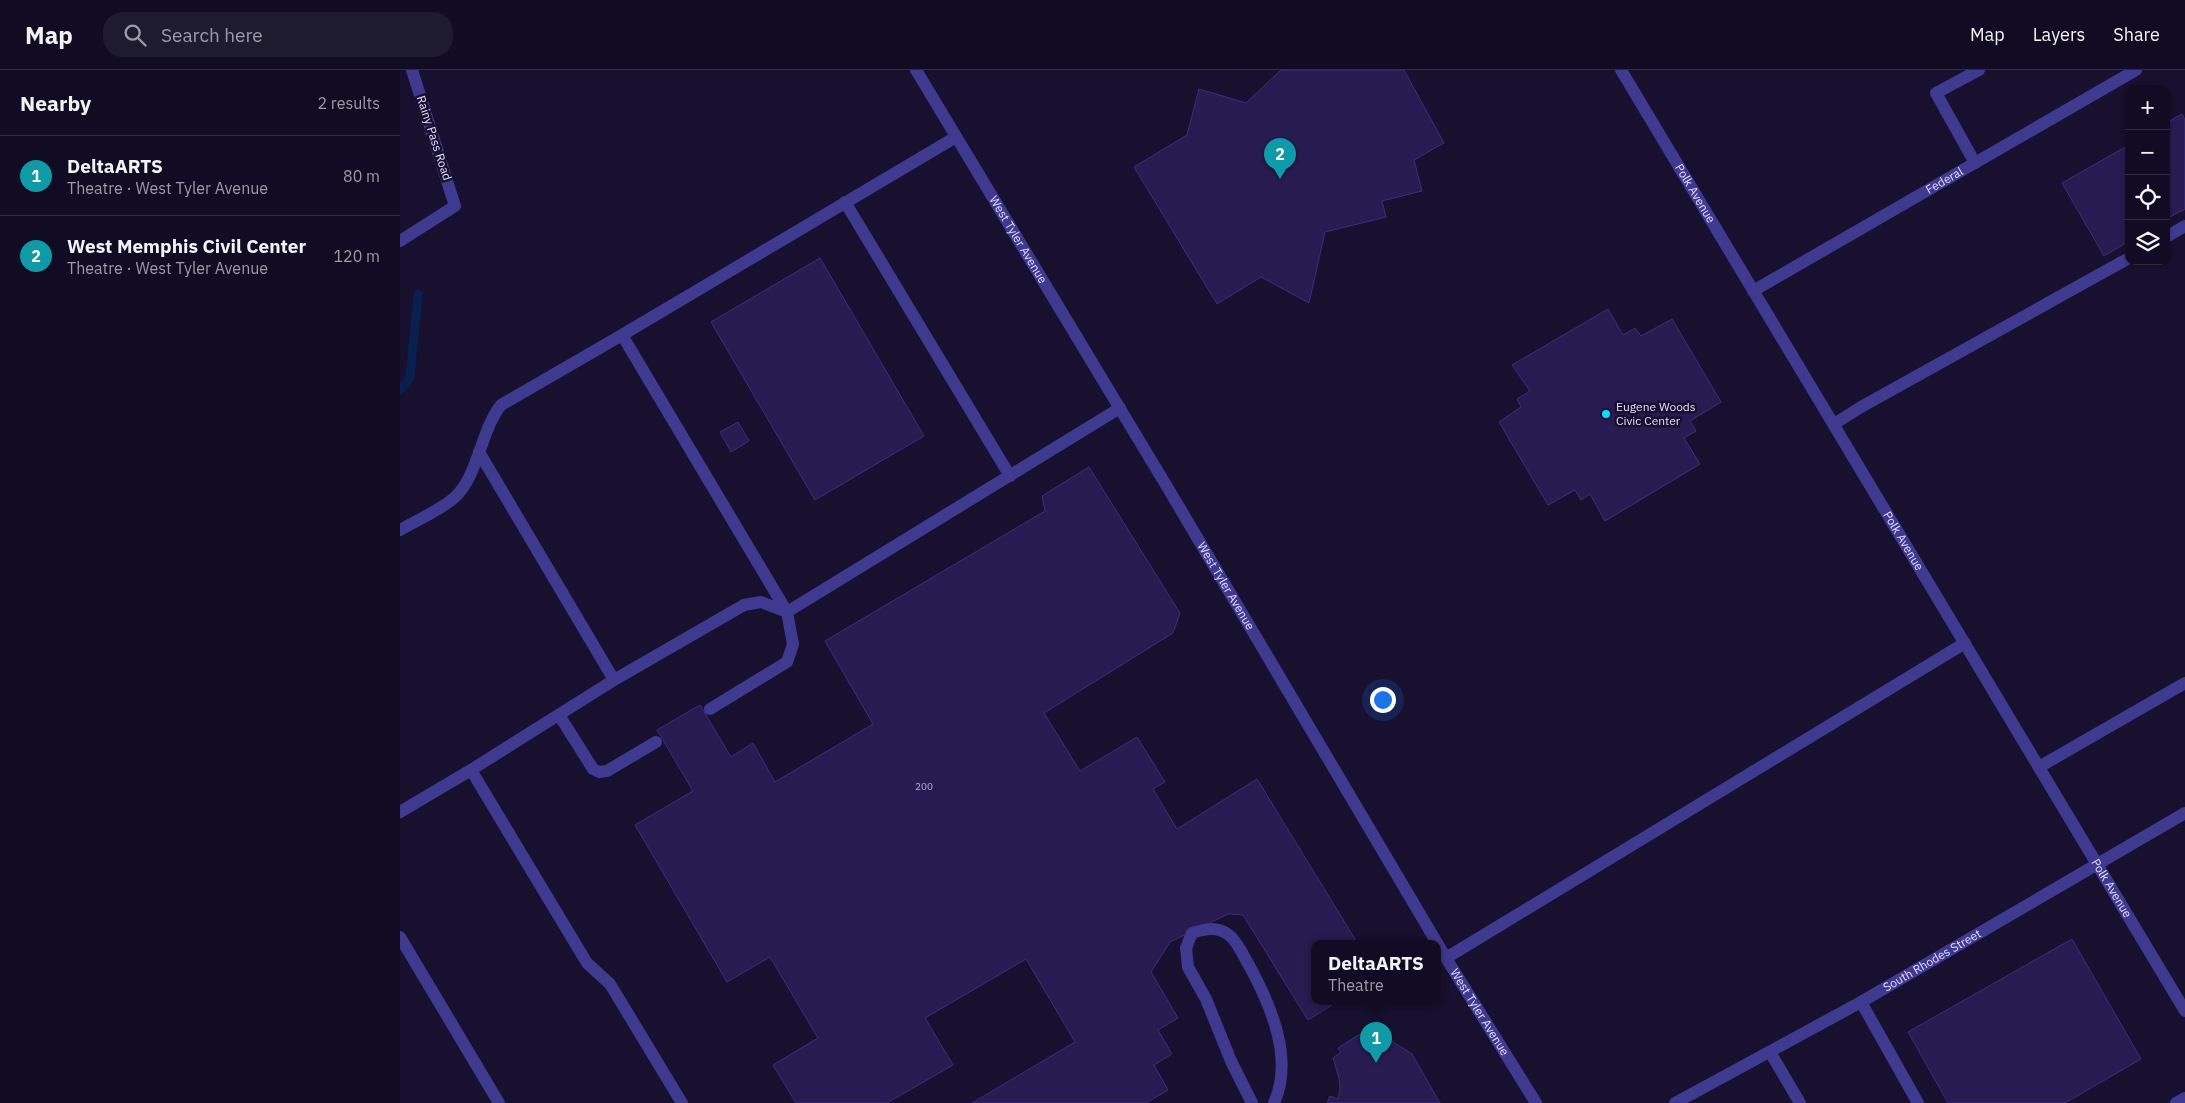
<!DOCTYPE html>
<html lang="en">
<head>
<meta charset="utf-8">
<style>
	:root { --surface:#110c23; --page:#1e1a30; --text:#f1f3f6; --muted:#9c9ba6; --line:#302c41; --accent:#b45309 }
	body { margin:0; font-family:"IBM Plex Sans",sans-serif; background:var(--page); color:var(--text) }
	.controls { position:absolute; right:15px; top:15px; display:grid; overflow:hidden; border-radius:10px; box-shadow:0 1px 4px #0004 }
	.controls button { width:45px; height:45px; display:grid; place-items:center; padding:0; border:0; border-bottom:1px solid var(--line); background:var(--surface); color:var(--text); font:25px sans-serif }
	.you { position:absolute; left:982px; top:629px; width:18px; height:18px; margin:-12px; border:4px solid #fff; border-radius:50%; background:#1a73e8; box-shadow:0 0 0 8px #1a73e833 }
	.badge { display:grid; place-items:center; width:32px; height:32px; border-radius:50%; background:var(--accent); color:#fff; font-size:16px; font-weight:700 }
	.pin { position:absolute; translate:-50% -41px; filter:drop-shadow(0 1px 2px #0008) }
	.pin::after { content:''; position:absolute; top:26px; width:18px; height:15px; background:inherit; clip-path:polygon(0 0,100% 0,50% 100%) }
	.popup { position:absolute; left:911px; top:870px; width:130px; height:65px; box-sizing:border-box; display:grid; place-content:center; border-radius:10px; background:var(--surface); filter:drop-shadow(0 1px 4px #0005); font-size:16px; white-space:nowrap; color:var(--muted) }
	.popup b { font-size:19px; color:var(--text) }
	.popup::after { content:''; position:absolute; left:50%; top:100%; margin-left:-10px; border:10px solid transparent; border-top-color:var(--surface) }
	.list { margin:0; padding:0; list-style:none }
	h2 { display:flex; justify-content:space-between; align-items:center; height:65px; margin:0; padding:0 20px; font-size:21px }
	h2 small { font-size:16px; font-weight:400; color:var(--muted) }
	.list li { display:grid; grid-template-columns:32px 1fr auto; gap:15px; align-items:center; box-sizing:border-box; height:80px; padding:0 20px; border-top:1px solid var(--line) }
	.list b { display:block; font-size:19px; white-space:nowrap }
	.list p { margin:0; font-size:16px; white-space:nowrap; color:var(--muted) }
	.list em { font-size:16px; font-style:normal; color:var(--muted) }
	.icon { flex:none; width:28px; height:28px; fill:none; stroke:currentColor; stroke-width:2; stroke-linecap:round; stroke-linejoin:round }
	.map { position:relative; flex:none; width:1785px; height:1033px; overflow:hidden }
	header { display:flex; align-items:center; gap:30px; box-sizing:border-box; height:70px; padding:0 25px; background:var(--surface); border-bottom:1px solid var(--line) }
	header strong { font-size:24px }
	nav { display:flex; gap:28px; margin-inline-start:auto; font-size:18px }
	.search { width:350px; height:45px; background:var(--page); display:flex; align-items:center; gap:12px; box-sizing:border-box; padding:0 18px; border-radius:20px; color:var(--muted); font-size:19px }
	main { display:flex }
	aside { flex:1; background:var(--surface) }
	.map>svg:first-child { display:block }
</style>
</head>
<body>
<header>
<strong>Map</strong>
<div class="search"><svg class="icon" aria-label="search" viewBox="0 0 24 24"><circle cx="10" cy="10" r="6"/><path d="M15 15l6 6"/></svg>Search here</div>
<nav><a>Map</a><a>Layers</a><a>Share</a></nav>
</header>
<main>
<aside>
<h2>Nearby<small>2 results</small></h2>
<ul class="list">
<li><span class="badge" style="background:#0f9aa8">1</span><div><b>DeltaARTS</b><p>Theatre · West Tyler Avenue</p></div><em>80 m</em></li>
<li><span class="badge" style="background:#0f9aa8">2</span><div><b>West Memphis Civil Center</b><p>Theatre · West Tyler Avenue</p></div><em>120 m</em></li>
</ul>
</aside>
<div class="map">
<svg width="1785" height="1033" viewBox="0 0 1785 1033">
	<rect width="100%" height="100%" fill="#17102f"/>
	<g fill="none" stroke-linecap="round" stroke-linejoin="round">
		<path stroke="#081f50" stroke-width="9" d="M 0,320 L 10,307 L 18,224"/>
	</g>
	<path fill="#281b51" stroke="#3f2c7e" d="M 881,0 L 1004,0 L 1044,73 L 1014,90 L 1022,121 L 982,131 L 986,147 L 925,162 L 909,233 L 861,207 L 817,234 L 734,97 L 787,65 L 799,19 L 846,33 Z
		M 1782,44 L 1785,50 L 1785,139 L 1766,149 L 1766,53 Z
		M 1729,75 L 1729,171 L 1704,186 L 1662,113 Z
		M 420,188 L 524,366 L 415,430 L 311,252 Z
		M 1208,239 L 1223,265 L 1235,258 L 1241,266 L 1272,249 L 1321,332 L 1290,351 L 1296,361 L 1284,368 L 1300,394 L 1205,451 L 1190,424 L 1181,430 L 1175,420 L 1148,435 L 1099,352 L 1121,337 L 1117,329 L 1130,321 L 1112,295 Z
		M 338,352 L 349,371 L 331,382 L 320,362 Z
		M 689,397 L 780,543 L 773,563 L 644,643 L 680,701 L 737,667 L 765,712 L 753,719 L 777,759 L 857,709 L 958,874 L 915,874 L 915,932 L 937,932 L 908,950 L 843,845 L 828,844 L 770,872 L 751,902 L 778,948 L 758,960 L 772,984 L 754,995 L 768,1020 L 746,1033 L 572,1033 L 675,972 L 626,889 L 525,948 L 553,995 L 487,1033 L 396,1033 L 373,995 L 418,968 L 370,887 L 327,912 L 235,755 L 293,721 L 257,660 L 300,635 L 331,687 L 353,673 L 375,712 L 473,654 L 425,571 L 645,441 L 642,426 Z
		M 1672,869 L 1741,989 L 1665,1033 L 1548,1033 L 1508,962 Z
		M 979,952 L 993,972 L 1012,984 L 1040,1033 L 927,1033 L 930,1026 L 938,1029 L 940,1020 L 939,1008 L 933,988 L 941,982 L 938,978 Z"/>
	<g fill="none" stroke-linecap="round" stroke-linejoin="round">
		<path stroke="#403990" stroke-width="12" d="M 1575,93 L 1536,23 L 1579,0
			M 445,132 L 610,406
			M 1766,167 L 1785,156
			M 1434,354 L 1461,337 L 1729,188
			M 79,382 L 214,610
			M 0,460 C 16,451 40,440 54,428 C 78,407 81,360 101,335 L 222,265
			M 310,639 L 387,592 L 393,574 L 387,542 L 222,265 L 556,67
			M 159,645 L 193,699 L 199,702 L 207,701 L 256,672
			M 1639,697 L 1785,613
			M 0,742 L 71,700
			M 0,867 L 99,1033
			M 1046,888 L 1565,573
			M 1461,932 L 1518,1033
			M 1370,982 L 1400,1033
			M 282,1033 L 210,914 L 187,893 L 71,700 L 214,610 L 344,535 L 361,532 L 387,542 L 720,338
			M 852,1033 L 831,991 L 806,929 L 788,897 L 786,878 L 792,863 C 805,859 817,856 829,865 C 838,872 844,887 850,897 C 871,936 894,989 874,1033
			M 1776,1033 L 1785,1028"/>
		<g stroke="#403990" stroke-width="12">
			<path id="s1" d="M 516,0 L 769,420 L 1046,888 L 1136,1033"/>
			<path id="s2" d="M 1221,0 L 1785,941"/>
			<path d="M 0,171 L 55,136 L 12,0"/>
			<path id="s3" d="M 1353,221 L 1736,0"/>
			<path id="s4" d="M 1275,1033 L 1461,932 L 1785,743"/>
		</g>
	</g>
	<circle fill="#0addff" stroke="#17102f" stroke-width="2" cx="1206" cy="344" r="5"/>
	<g text-anchor="middle" stroke-width="5" stroke-linejoin="round" paint-order="stroke">
		<g font-size="10" fill="#b4add4">
			<text x="524" y="720">200</text>
		</g>
		<g font-size="12" fill="#e3deff" stroke="#17102f">
			<text transform="translate(34 68) rotate(72)" y="4">Rainy Pass Road</text>
			<text dy="4" stroke="none"><textPath href="#s3" startOffset="221">Federal</textPath></text>
			<text dy="4" stroke="none"><textPath href="#s2" startOffset="144">Polk Avenue</textPath></text>
			<text dy="4" stroke="none"><textPath href="#s1" startOffset="198">West Tyler Avenue</textPath></text>
			<text dy="4" stroke="none"><textPath href="#s2" startOffset="549">Polk Avenue</textPath></text>
			<text dy="4" stroke="none"><textPath href="#s1" startOffset="602">West Tyler Avenue</textPath></text>
			<text dy="4" stroke="none"><textPath href="#s2" startOffset="954">Polk Avenue</textPath></text>
			<text dy="4" stroke="none"><textPath href="#s4" startOffset="294">South Rhodes Street</textPath></text>
			<text dy="4" stroke="none"><textPath href="#s1" startOffset="1098">West Tyler Avenue</textPath></text>
		</g>
		<g font-size="12" fill="#e3deff" stroke="#17102f" text-anchor="start">
			<text x="1216" y="341">Eugene Woods<tspan x="1216" dy="14">Civic Center</tspan></text>
		</g>
	</g>
</svg>
<div class="controls">
<button>+</button>
<button>−</button>
<button><svg class="icon" aria-label="locate" viewBox="0 0 24 24"><circle cx="12" cy="12" r="6"/><path d="M12 2v4M12 18v4M2 12h4M18 12h4"/></svg></button>
<button><svg class="icon" aria-label="layers" viewBox="0 0 24 24"><path d="M12 4l9 5-9 5-9-5zM3 14l9 5 9-5"/></svg></button>
</div>
<div class="you"></div>
<div class="pin badge" style="left:976px;top:993px;background:#0f9aa8">1</div>
<div class="popup"><b>DeltaARTS</b>Theatre</div>
<div class="pin badge" style="left:880px;top:109px;background:#0f9aa8">2</div>
</div>
</main>
</body>
</html>
